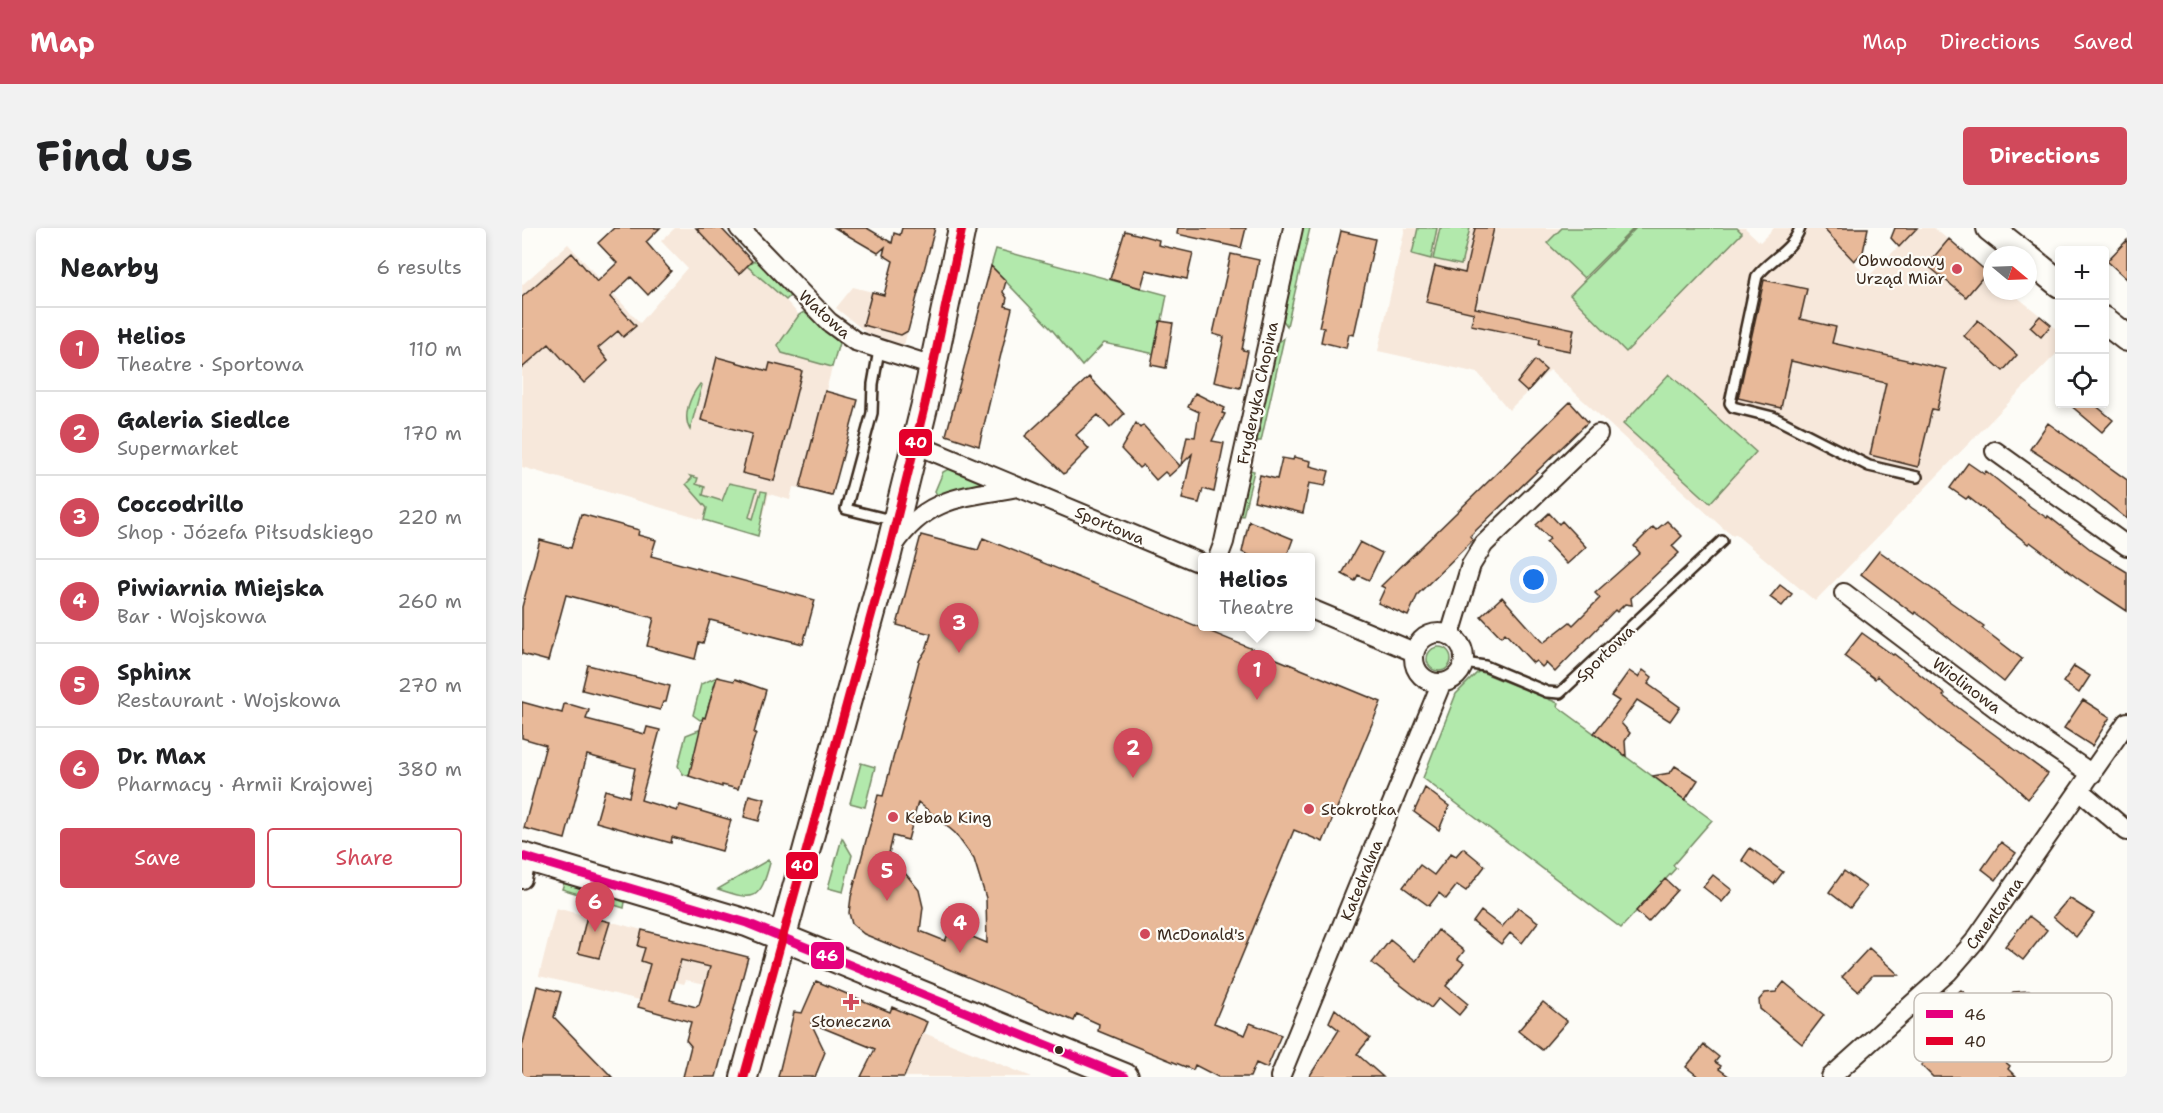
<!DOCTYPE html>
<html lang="en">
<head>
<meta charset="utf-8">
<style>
	:root { --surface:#fff; --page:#f2f2f2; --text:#202124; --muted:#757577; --line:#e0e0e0; --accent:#d1495b }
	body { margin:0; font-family:"Shantell Sans",sans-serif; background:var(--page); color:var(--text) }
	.controls { position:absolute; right:18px; top:18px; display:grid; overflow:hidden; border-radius:6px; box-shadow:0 3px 9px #0003 }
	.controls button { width:54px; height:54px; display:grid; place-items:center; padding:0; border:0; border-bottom:2px solid var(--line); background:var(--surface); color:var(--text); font:30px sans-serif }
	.compass { position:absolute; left:1461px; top:18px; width:54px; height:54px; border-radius:50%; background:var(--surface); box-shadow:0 3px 9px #0003; rotate:109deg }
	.you { position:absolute; left:1012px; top:352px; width:21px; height:21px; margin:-15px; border:4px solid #fff; border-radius:50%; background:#1a73e8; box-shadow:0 0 0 9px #1a73e833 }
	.badge { display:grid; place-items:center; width:39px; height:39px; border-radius:50%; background:var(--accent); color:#fff; font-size:20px; font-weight:700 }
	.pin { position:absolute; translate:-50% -50px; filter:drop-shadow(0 2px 3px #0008) }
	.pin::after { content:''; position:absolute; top:32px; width:21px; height:18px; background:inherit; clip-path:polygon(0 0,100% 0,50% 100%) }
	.popup { position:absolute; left:676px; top:325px; width:117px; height:78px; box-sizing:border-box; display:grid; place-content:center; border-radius:6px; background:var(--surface); filter:drop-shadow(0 2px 4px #0005); font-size:20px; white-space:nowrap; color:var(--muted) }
	.popup b { font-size:22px; color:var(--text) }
	.popup::after { content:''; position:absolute; left:50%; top:100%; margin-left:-12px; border:12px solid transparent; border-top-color:var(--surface) }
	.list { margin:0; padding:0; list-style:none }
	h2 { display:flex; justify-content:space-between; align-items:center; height:78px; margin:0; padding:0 24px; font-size:26px }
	h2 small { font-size:20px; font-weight:400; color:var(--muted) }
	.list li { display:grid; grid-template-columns:39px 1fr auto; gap:18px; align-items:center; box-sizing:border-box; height:84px; padding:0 24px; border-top:2px solid var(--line) }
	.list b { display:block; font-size:22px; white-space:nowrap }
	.list p { margin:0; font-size:20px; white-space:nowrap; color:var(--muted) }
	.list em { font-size:20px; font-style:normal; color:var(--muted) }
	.actions { display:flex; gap:12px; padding:18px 24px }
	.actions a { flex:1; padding:14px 0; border:2px solid var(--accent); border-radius:6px; text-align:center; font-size:21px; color:var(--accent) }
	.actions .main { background:var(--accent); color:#fff }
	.icon { flex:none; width:33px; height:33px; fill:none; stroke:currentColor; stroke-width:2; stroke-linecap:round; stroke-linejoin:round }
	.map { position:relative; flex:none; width:1605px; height:849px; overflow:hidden; border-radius:6px }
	header { display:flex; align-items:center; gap:36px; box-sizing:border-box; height:84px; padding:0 30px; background:var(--accent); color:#fff }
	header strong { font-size:28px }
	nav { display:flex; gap:33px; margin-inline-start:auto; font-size:21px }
	.intro { display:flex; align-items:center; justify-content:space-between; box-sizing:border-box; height:144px; padding:0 36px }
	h1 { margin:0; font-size:42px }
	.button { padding:15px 27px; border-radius:6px; background:var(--accent); color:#fff; font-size:21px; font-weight:700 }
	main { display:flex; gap:36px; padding:0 36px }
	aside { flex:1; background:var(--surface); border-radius:6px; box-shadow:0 3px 9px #0003 }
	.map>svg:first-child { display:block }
</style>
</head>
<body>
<header>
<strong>Map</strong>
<nav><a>Map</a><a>Directions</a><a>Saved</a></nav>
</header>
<div class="intro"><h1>Find us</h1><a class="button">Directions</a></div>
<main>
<aside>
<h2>Nearby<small>6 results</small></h2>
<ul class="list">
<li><span class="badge">1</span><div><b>Helios</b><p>Theatre · Sportowa</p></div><em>110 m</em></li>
<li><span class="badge">2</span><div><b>Galeria Siedlce</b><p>Supermarket</p></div><em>170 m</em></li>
<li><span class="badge">3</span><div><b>Coccodrillo</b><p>Shop · Józefa Piłsudskiego</p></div><em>220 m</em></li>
<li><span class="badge">4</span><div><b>Piwiarnia Miejska</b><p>Bar · Wojskowa</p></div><em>260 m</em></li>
<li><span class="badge">5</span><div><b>Sphinx</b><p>Restaurant · Wojskowa</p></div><em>270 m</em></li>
<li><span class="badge">6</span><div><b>Dr. Max</b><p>Pharmacy · Armii Krajowej</p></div><em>380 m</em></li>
</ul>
<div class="actions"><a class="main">Save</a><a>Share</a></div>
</aside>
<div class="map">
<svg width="1605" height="849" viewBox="0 0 1605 849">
	<rect width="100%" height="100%" fill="#fdfcf7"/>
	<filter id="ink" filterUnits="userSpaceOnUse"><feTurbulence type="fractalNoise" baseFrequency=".0167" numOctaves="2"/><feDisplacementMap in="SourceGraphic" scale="12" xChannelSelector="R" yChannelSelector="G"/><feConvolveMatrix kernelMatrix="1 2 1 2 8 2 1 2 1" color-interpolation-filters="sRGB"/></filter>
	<g filter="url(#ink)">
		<path fill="#f7e8db" d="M 153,0 L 199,0 L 277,87 L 315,121 L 278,260 L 271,259 L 268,272 L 247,266 L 236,308 L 0,239 L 0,57 L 46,16 L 118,95 L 165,40 L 139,13 Z
			M 883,0 L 1223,0 L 1238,14 L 1252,0 L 1301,0 L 1346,49 L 1395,0 L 1412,0 L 1470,48 L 1470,63 L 1488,63 L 1538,104 L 1537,123 L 1293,373 L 1213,306 L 1211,308 L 1202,301 L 1028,142 L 987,182 L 956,145 L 856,123 Z
			M 331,59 L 393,75 L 382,117 L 345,105 L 314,80 Z
			M 34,680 L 80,692 L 79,695 L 94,695 L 188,720 L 189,738 L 184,756 L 164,752 L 162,756 L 125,746 L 118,772 L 17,748 Z
			M 370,779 L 405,794 L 402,805 L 510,849 L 346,849 L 342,847 Z"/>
		<path fill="#b2e9ac" stroke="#768a65" stroke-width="1.5" d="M 779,0 L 788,0 L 765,98 L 760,91 Z
			M 896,0 L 915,0 L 909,31 L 890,26 Z
			M 918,0 L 948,0 L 939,37 L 911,31 Z
			M 1040,0 L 1112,0 L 1062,50 L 1025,15 Z
			M 1114,0 L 1215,0 L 1220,5 L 1104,124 L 1048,67 Z
			M 474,21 L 645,67 L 633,126 L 582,115 L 560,138 L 531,103 L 469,38 Z
			M 234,32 L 268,68 L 264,72 L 225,38 Z
			M 282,84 L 317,115 L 310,139 L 260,125 L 256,117 L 277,87 Z
			M 762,110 L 739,213 L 734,213 L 754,116 Z
			M 1147,146 L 1234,224 L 1188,275 L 1101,196 Z
			M 178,156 L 180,157 L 168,202 C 160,187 168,169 178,156 Z
			M 428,240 L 463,253 L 463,256 L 416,269 L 413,263 L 421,244 Z
			M 728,242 L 732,243 L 721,288 L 715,287 L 725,243 Z
			M 168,248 L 176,250 L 174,256 L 183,259 L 181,267 L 200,273 L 207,255 L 235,261 L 227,289 L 231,291 L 239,263 L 245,264 L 236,308 L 182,292 L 185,280 L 164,256 L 170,250 Z
			M905 431a12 12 0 1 1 24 0a12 12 0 1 1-24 0Z
			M 957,443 L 1036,475 L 1035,478 L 1190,592 L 1151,637 L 1154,640 L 1099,700 L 901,550 L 934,466 Z
			M 195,449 L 183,490 L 178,492 L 171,487 L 179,456 Z
			M 177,502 L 179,505 L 167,548 L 161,546 L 156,538 L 164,507 Z
			M 339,535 L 353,539 L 343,579 L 328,575 Z
			M 320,610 L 330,627 L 321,664 L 306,660 Z
			M 246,632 L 248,635 C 238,672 233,674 196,661 Z
			M 42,655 L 103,674 L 102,680 L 40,661 Z"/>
		<path fill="#e8b999" stroke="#3b2a1e" stroke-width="1.5" fill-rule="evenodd" d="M 92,0 L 138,0 L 124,14 L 149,43 L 126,67 L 109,49 L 88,69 L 114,98 L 101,109 L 96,103 L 76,120 L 86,133 L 62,155 L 27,116 L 0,140 L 0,69 L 50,25 L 75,54 L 95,35 L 76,15 Z
			M 174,0 L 199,0 L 230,33 L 217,46 Z
			M 313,0 L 345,0 L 370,15 L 372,5 L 378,7 L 380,0 L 413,0 L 386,103 L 379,107 L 341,97 L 350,64 L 362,67 L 371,33 L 361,27 L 363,19 L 356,25 Z
			M 656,0 L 724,0 L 719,20 L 655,6 Z
			M 953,0 L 972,0 L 953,80 L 1052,101 L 1048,123 L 1017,117 L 1018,111 L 949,97 L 952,85 L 904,74 L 913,38 L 943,45 Z
			M 1301,0 L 1346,0 L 1341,24 L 1332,33 Z
			M 1373,0 L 1395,0 L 1377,19 L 1369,10 Z
			M 603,3 L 637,12 L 636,17 L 671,25 L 665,51 L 624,42 L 619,60 L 588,51 Z
			M 819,3 L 853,11 L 832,107 L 827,106 L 824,120 L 799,114 L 802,100 L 797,99 Z
			M 1427,11 L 1465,44 L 1444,69 L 1405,37 Z
			M 1605,12 L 1605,51 L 1585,33 Z
			M 709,26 L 737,32 L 720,122 L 726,123 L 718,160 L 692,154 L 702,109 L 691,106 Z
			M 469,38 L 484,53 L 481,64 L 485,70 L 483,78 L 490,80 L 457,218 L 424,207 Z
			M 1242,52 L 1285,61 L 1278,91 L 1314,99 L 1310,115 L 1424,141 L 1415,182 L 1410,181 L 1396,239 L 1348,227 L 1364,155 L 1269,133 L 1259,180 L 1216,170 Z
			M 1518,88 L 1529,97 L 1519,109 L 1508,99 Z
			M 1456,92 L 1495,127 L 1481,143 L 1442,108 Z
			M 638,93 L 651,95 L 644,140 L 629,137 Z
			M 195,129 L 246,143 L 248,135 L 280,143 L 252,253 L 220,245 L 230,206 L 179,192 Z
			M 1013,132 L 1024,142 L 1005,164 L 995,155 Z
			M 567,149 L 602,186 L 588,200 L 576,187 L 554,207 L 567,221 L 542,246 L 503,208 Z
			M 303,163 L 336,172 L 310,268 L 278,260 Z
			M 673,165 L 703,180 L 700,185 L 703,186 L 690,213 L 702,215 L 692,264 L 681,261 L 677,275 L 660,271 L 670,226 L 659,237 L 665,208 L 673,209 L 677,184 L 666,179 Z
			M 1048,174 L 1066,194 L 948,308 L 951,312 L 896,366 L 886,388 L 856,375 L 863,360 L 859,358 Z
			M 1547,176 L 1572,176 L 1591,192 L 1580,204 Z
			M 614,195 L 618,200 L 621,197 L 658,238 L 647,248 L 643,244 L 634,252 L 621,237 L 617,240 L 599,221 Z
			M 1526,195 L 1605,252 L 1605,291 L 1556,252 L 1508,221 Z
			M 772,229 L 789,233 L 788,238 L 807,243 L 803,258 L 787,255 L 781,285 L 732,273 L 738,247 L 755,251 L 760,230 L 771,232 Z
			M 1446,235 L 1462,246 L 1464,243 L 1509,279 L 1525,290 L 1526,288 L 1572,324 L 1605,344 L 1605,383 L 1558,352 L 1508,314 L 1506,316 L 1446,269 L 1444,271 L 1428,260 Z
			M 1027,285 L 1037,296 L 1040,293 L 1064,319 L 1045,336 L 1024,314 L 1028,311 L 1014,297 Z
			M 59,286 L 117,302 L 116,307 L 134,312 L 129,328 L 293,372 L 281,416 L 188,392 L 181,415 L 177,414 L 173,431 L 125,418 L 132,390 L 44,367 L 26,433 L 0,426 L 0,379 L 18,312 L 49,320 Z
			M 727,293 L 771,311 L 764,330 L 733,330 L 720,324 Z
			M 1145,293 L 1160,308 L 1150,318 L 1157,325 L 1109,370 L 1110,377 L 1103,376 L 1095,384 L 1093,382 L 1033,444 L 1024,435 L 1020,439 L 1014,433 L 1011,435 L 983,405 L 979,409 L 959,388 L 980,369 L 1021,415 L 1048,394 L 1051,397 L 1078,370 L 1073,365 L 1118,325 L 1112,318 L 1131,299 L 1134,302 Z
			M 399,307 L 456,322 L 461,310 L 859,474 L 801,614 L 772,602 L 692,795 L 723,807 L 728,795 L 759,807 L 745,840 L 734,835 L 728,849 L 696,849 L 673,837 L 671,842 L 576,803 L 577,796 L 555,786 L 552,793 L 342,706 L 330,696 L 327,685 L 329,669 L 356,567 L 361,568 L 397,433 L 404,422 L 409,406 L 375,397 ZM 396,574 L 433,605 L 452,631 L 464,670 L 465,715 L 429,700 L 423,713 L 398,703 L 401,679 L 397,662 L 383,645 L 365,634 L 371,608 L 386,612 Z
			M 838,314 L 860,325 L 847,352 L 836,347 L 833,353 L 820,346 Z
			M 1357,323 L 1462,398 L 1460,400 L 1500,431 L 1482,454 L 1406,393 L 1393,384 L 1392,386 L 1339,346 Z
			M 1258,357 L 1270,366 L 1260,378 L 1248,369 Z
			M 1340,405 L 1371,427 L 1372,426 L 1423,466 L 1421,468 L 1434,478 L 1526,546 L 1506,571 L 1482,548 L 1420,503 L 1355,448 L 1353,451 L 1322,428 Z
			M 66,437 L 148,458 L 144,474 L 141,474 L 138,482 L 60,462 Z
			M 1552,438 L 1568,448 L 1557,465 L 1541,454 Z
			M 1121,442 L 1130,449 L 1126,456 L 1158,479 L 1148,493 L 1115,472 L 1099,495 L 1108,505 L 1103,513 L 1104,528 L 1072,505 L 1097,473 L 1089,468 L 1107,443 L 1116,449 Z
			M 195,449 L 212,453 L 213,451 L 244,462 L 232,505 L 234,505 L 216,561 L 200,557 L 200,559 L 167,548 L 181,489 L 183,490 Z
			M 1561,472 L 1588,489 L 1570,518 L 1542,500 Z
			M 0,474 L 40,485 L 42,476 L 50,477 L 67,482 L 64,491 L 123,506 L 125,499 L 138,502 L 119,572 L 155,583 L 158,577 L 209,592 L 200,623 L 150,609 L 149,615 L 74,594 L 83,562 L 107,569 L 113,540 L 65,527 L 43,611 L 2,600 L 24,517 L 0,510 Z
			M 1153,538 L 1176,552 L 1163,572 L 1131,548 L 1148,545 Z
			M 903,560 L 927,578 L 917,602 L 892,584 Z
			M 227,567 L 243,571 L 237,593 L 222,589 Z
			M 1479,614 L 1494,625 L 1474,652 L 1460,641 Z
			M 941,620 L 963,638 L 944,663 L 935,657 L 924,671 L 917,665 L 907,678 L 881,659 L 898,637 L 912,647 L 929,625 L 934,628 Z
			M 1228,620 L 1261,644 L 1252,656 L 1220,632 Z
			M 1322,643 L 1344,659 L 1328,680 L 1307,664 Z
			M 1191,647 L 1210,662 L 1200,674 L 1181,659 Z
			M 1143,651 L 1155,662 L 1126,694 L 1114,683 Z
			M 1547,670 L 1572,686 L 1554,709 L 1531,689 Z
			M 996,679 L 1016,694 L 1000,715 L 988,705 L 979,716 L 951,694 L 959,683 L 980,699 Z
			M 65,688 L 88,694 L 77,730 L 56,725 Z
			M 1507,688 L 1525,702 L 1501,732 L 1483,718 Z
			M 120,702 L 226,729 L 194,849 L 161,849 L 169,818 L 164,812 L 169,794 L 116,779 L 128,736 L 119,733 L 123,720 L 116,718 ZM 159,732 L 188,739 L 177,777 L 174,779 L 148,772 Z
			M 916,702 L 942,723 L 936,731 L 942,735 L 924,758 L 946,776 L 937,787 L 917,770 L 909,780 L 850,735 L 868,712 L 894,733 Z
			M 1347,720 L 1377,747 L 1351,747 L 1336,763 L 1320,749 Z
			M 294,753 L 368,784 L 370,779 L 405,794 L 382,849 L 339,849 L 353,821 L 289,795 L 303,824 L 293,849 L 256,849 L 272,784 L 280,785 Z
			M 1262,754 L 1302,787 L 1280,816 L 1238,781 L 1237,772 L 1243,765 L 1254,764 Z
			M 15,758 L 39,764 L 32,789 L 90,849 L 0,849 L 0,819 Z
			M 1439,762 L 1467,784 L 1446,803 L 1488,838 L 1486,841 L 1494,849 L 1411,849 L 1399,837 L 1438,801 L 1415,783 Z
			M 1507,763 L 1512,768 L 1514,782 L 1523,789 L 1508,809 L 1495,799 L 1491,805 L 1470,788 L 1491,764 Z
			M 1021,774 L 1045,793 L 1020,822 L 996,803 Z
			M 813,781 L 848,810 L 835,826 L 861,849 L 787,849 L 817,802 L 807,794 Z
			M 1547,784 L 1567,800 L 1557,811 L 1538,795 Z
			M 1182,817 L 1197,829 L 1193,834 L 1199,838 L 1197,841 L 1208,849 L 1177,849 L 1164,839 Z"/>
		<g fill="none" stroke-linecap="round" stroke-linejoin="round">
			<defs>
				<path id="lane" d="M 1278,0 C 1270,23 1249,30 1235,48 L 1208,175 L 1211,179 L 1251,189 L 1347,238 L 1395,249
					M 357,122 L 351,156 L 350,185 L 324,281 L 373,293
					M 942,435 L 963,438 L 1025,464 L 1038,465 L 1200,313"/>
				<path id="street" d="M 217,0 L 307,94 L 333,113 L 411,138
					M 393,216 L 681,336
					M 1473,223 L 1605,318
					M 372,317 C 405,268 443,269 496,259
					M 696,330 L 702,314 L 771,0
					M 1322,365 L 1479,484 L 1570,546
					M 789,381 L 892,424
					M892 430a25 25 0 1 1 50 0a25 25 0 1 1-50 0Z
					M 928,407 L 949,337 L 962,316 L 1076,206
					M 1558,563 L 1605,603
					M 0,651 L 5,630
					M 758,849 L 919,456
					M 1309,849 L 1426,744 L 1452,714 L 1605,494"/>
				<path id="secondary" d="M 1468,0 L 1502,27
					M 1506,30 L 1538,56
					M 1582,92 L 1605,110
					M 0,628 L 225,695 L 603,849
					M 222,849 L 366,326 L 403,176 L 440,0"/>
			</defs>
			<use href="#lane" stroke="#3b2a1e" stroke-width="14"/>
			<use href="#street" stroke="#3b2a1e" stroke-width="22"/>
			<use href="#secondary" stroke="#3b2a1e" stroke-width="30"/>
			<use href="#lane" stroke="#fdfcf7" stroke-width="9"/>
			<use href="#street" stroke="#fdfcf7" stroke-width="18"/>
			<use href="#secondary" stroke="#fdfcf7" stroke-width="26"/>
			<defs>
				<path id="bus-1" d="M 0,628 L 225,695 L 603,849"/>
				<path id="bus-2" d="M 222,849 L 366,326 L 403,176 L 440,0"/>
			</defs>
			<use href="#bus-1" stroke="#fdfcf7" stroke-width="14"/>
			<use href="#bus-2" stroke="#fdfcf7" stroke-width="14"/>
			<use href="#bus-1" stroke="#e5007d" stroke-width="9"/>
			<use href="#bus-2" stroke="#e4002b" stroke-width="9"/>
		</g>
	</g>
	<g fill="#d1495b" stroke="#fdfcf7" stroke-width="2">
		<circle cx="1435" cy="41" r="6"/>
		<circle cx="787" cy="581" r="6"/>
		<circle cx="371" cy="589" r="6"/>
		<circle cx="623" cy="706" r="6"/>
		<path d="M326 765h6v6h6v6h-6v6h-6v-6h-6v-6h6z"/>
	</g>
	<circle fill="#3b2a1e" stroke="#fdfcf7" stroke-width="2" cx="537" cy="822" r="5"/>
	<g text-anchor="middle" stroke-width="4.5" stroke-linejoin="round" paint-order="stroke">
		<g font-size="16" fill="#3b2a1e" stroke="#fdfcf7" text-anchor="start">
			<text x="1423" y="38" text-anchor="end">Obwodowy<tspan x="1423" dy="18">Urząd Miar</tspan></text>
			<text x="799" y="587">Stokrotka</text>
			<text x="383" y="595">Kebab King</text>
			<text x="635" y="712">McDonald's</text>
			<text x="329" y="799" text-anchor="middle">Słoneczna</text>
		</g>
		<g font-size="16" fill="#3b2a1e" stroke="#fdfcf7">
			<text transform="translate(303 86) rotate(42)" y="6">Wałowa</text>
			<text transform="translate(735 165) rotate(-78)" y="6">Fryderyka Chopina</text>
			<text transform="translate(588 297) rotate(23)" y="6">Sportowa</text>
			<text transform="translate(1083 425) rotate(-44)" y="6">Sportowa</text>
			<text transform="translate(1445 457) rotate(37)" y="6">Wiolinowa</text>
			<text transform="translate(839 652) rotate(-68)" y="6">Katedralna</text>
			<text transform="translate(1472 685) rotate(-54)" y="6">Cmentarna</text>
		</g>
	</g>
	<rect x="1392" y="765" width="198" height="69" rx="9" fill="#fdfcf7" stroke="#c3bdb6" stroke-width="1.5"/>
	<rect x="1404" y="782" width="27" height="8" fill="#e5007d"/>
	<rect x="1404" y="809" width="27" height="8" fill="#e4002b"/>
	<g font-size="16" fill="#3b2a1e">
		<text x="1442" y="792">46</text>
		<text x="1442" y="819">40</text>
	</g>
	<g stroke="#fdfcf7" stroke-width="2">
		<rect x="376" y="200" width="35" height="29" rx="6" fill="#e4002b"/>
		<rect x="263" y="623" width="34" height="29" rx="6" fill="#e4002b"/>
		<rect x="288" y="713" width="35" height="29" rx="6" fill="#e5007d"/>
	</g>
	<g font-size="16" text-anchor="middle" font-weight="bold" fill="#fff">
		<text x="394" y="220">40</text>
		<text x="280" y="643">40</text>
		<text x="305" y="733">46</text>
	</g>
</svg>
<div class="controls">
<button>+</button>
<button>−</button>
<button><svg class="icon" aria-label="locate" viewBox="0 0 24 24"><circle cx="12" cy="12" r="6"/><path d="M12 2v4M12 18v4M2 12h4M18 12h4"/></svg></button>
</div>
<svg class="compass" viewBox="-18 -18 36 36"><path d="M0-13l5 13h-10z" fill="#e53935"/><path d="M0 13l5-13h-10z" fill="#757577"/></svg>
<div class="you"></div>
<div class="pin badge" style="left:735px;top:472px">1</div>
<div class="popup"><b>Helios</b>Theatre</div>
<div class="pin badge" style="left:611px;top:550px">2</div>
<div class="pin badge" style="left:437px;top:425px">3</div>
<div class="pin badge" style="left:438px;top:725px">4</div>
<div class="pin badge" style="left:365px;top:673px">5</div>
<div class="pin badge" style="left:73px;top:704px">6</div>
</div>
</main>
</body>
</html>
